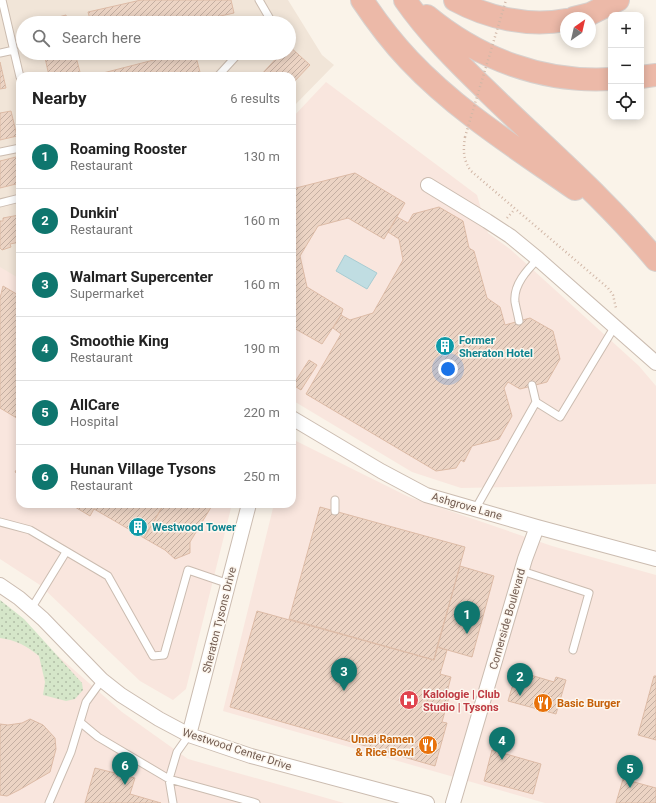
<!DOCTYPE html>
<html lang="en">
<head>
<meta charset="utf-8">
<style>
	:root { --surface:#fff; --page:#f2f2f2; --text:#222; --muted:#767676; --line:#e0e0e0; --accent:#0f766e }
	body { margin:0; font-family:Roboto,sans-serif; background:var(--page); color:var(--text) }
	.controls { position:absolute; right:12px; top:12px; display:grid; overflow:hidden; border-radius:8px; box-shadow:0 2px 10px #0003 }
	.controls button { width:36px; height:36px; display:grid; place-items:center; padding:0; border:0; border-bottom:1px solid var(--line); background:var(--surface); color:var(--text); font:20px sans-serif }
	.compass { position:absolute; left:560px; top:12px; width:36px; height:36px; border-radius:50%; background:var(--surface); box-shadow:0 2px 10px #0003; rotate:34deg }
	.you { position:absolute; left:448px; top:369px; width:14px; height:14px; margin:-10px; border:3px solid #fff; border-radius:50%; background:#1a73e8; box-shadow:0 0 0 6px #1a73e833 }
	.badge { display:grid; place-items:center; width:26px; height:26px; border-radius:50%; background:var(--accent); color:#fff; font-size:13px; font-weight:700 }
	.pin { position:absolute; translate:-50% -33px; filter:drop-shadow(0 1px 2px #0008) }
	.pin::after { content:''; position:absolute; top:21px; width:14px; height:12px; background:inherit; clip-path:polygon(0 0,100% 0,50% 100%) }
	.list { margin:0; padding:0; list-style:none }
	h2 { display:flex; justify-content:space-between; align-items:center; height:52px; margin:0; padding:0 16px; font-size:17px }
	h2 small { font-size:13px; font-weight:400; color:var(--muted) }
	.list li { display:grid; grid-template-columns:26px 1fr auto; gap:12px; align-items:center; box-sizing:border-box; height:64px; padding:0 16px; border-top:1px solid var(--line) }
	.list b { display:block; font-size:15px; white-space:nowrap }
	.list p { margin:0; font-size:13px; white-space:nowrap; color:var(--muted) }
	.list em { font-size:13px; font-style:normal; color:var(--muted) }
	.icon { flex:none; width:22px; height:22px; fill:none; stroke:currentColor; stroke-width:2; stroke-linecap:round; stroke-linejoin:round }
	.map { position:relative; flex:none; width:656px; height:803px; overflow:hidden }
	.search { position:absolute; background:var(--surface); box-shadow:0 2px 10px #0003; left:16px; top:16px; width:280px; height:44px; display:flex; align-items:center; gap:10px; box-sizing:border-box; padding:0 14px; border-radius:22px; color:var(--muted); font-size:15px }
	.panel { position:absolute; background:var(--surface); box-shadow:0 2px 10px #0003; left:16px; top:72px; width:280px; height:436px; border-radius:12px }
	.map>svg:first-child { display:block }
</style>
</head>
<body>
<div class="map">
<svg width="656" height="803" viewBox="0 0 656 803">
	<defs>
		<pattern id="grass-dots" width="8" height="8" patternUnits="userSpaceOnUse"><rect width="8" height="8" fill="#d5e6c9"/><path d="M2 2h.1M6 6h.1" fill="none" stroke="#b1bda6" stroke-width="1.8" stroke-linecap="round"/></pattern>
		<pattern id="building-hatch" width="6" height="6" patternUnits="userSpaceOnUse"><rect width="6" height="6" fill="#ecd4c4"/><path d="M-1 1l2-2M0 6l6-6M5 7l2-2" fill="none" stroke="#c4afa2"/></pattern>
	</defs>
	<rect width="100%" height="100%" fill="#faf3e9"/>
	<path fill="#f1e5d8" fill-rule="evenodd" d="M 0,0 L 288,0 L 322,55 L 334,65 L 292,108 L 292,76 L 20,76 L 20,281 L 0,269 ZM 23,23 L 289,23 L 289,53 L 23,53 Z"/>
	<path fill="#f9e6de" d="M 326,82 L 477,195 L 488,233 L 510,249 L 639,366 L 656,386 L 656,484 L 461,488 L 412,472 L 292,400 L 292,118 Z
		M 0,267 L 20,279 L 20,504 L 232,504 L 186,689 L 173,700 L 140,681 L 40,585 L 0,559 Z
		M 292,439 L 409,497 L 552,546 L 656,575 L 656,803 L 545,803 L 223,711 L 274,504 L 292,504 Z
		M 0,605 L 122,712 L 188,759 L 344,803 L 0,803 Z"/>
	<path fill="url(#grass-dots)" d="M 0,600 L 24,619 L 82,683 L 83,690 L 75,699 L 66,701 L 43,695 L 45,682 L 39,656 C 27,646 16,640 0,638 Z"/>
	<path fill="#c0dde2" stroke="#a7ccd2" d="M 345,255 L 377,273 L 367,289 L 336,271 Z"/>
	<path fill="url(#building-hatch)" stroke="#ddbba6" d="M 141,0 L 231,0 L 234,13 L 189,23 L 91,23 L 88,12 Z
		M 66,15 L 68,23 L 36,23 Z
		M 289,46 L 310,65 L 292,84 L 292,76 L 260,76 L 281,53 L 289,53 Z
		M 44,53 L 75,53 L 81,76 L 49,76 Z
		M 181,53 L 195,53 L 201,76 L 104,76 L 103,73 Z
		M 0,62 L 6,88 L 0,89 Z
		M 11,111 L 17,136 L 0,140 L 0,113 Z
		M 20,156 L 20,183 L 0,188 L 0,161 Z
		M 355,173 L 405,203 L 384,239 L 348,218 L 318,226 L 300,256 L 307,287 L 343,309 L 341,315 L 322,344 L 292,327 L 292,189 Z
		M 439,207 L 463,221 L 469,248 L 474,251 L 487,298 L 500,307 L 505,325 L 530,318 L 553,331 L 560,359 L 547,382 L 520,389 L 508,382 L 504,388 L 512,416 L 499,439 L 472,446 L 464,462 L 461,460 L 456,468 L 436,471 L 306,394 L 341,334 L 333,328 L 341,315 L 350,320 L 373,313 L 403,260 L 399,239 L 388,232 L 397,217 L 408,223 L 413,214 Z
		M 19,215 L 20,242 L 10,244 L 11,247 L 2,250 L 0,248 L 0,221 L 3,221 L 3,218 Z
		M 3,286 L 20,296 L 20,420 L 0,408 L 0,298 Z
		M 309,360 L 317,365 L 301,390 L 293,385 Z
		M 20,464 L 20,475 L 15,472 Z
		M 70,504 L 164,504 L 144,538 L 94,509 L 90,516 Z
		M 164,504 L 213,504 L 190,542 L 190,553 L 175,559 L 165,550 L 144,538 Z
		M 320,507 L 465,547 L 434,660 L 289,619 Z
		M 460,566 L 494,576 L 472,657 L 437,647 Z
		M 257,611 L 434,660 L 437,647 L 447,650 L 440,674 L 451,677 L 446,696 L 449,697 L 442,722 L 447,723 L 435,766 L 230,707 Z
		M 517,671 L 554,682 L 556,677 L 566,680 L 556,714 L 508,701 Z
		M 654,676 L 656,676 L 656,740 L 638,735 Z
		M 30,719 L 43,725 L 55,738 L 56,749 L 50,772 L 19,790 L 7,796 L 0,795 L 0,724 L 8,725 L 22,723 Z
		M 492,750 L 541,764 L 533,794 L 484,781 Z
		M 95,768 L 135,778 L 130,794 L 161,803 L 85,803 Z
		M 623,779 L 656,788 L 656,803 L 616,803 Z"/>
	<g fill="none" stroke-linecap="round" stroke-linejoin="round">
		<defs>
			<path id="service" d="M 2,0 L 20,77
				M 259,0 L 270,19 L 266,23
				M 0,53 L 14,50
				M 218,76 L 239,53
				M 0,152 L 20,148
				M 0,203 L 20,198
				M 519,321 C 518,315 516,308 515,302 C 513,285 527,270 538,259
				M 532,385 L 536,402
				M 476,508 L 536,402 L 560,417 L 615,326
				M 335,511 L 335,500
				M 0,522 L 30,530 L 108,576 L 153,656 L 164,655 L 188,570 L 229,584
				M 522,571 L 589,593 L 573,650
				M 31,609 L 66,552
				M 80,722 L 98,737 L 169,779 L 256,803
				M 49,803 L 71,752 L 86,702 L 102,680
				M 173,803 L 169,779 L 177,752 L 189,735"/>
			<path id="minor" d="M 428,185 L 487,221 L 510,236 L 538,259 L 656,363
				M 292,418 L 381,471 L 426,495 L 537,527 L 656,559
				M 0,585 L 19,598 L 43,619 L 102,680 L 121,695 L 159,719 L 189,735 L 251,756 L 427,803
				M 189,735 L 249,504
				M 453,803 L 525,559 L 537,527"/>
			<path id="motorway" d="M 362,0 C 376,21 391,41 409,60 C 457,111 518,149 575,189
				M 405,0 C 428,33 457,62 486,90 C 543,146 605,198 656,260
				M 455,0 C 488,18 528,27 566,20
				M 427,16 C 479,59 543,83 611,79
				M 574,18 L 590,14 L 618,0
				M 641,77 L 656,75"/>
		</defs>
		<use href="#service" stroke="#cbbcb0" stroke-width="9"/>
		<use href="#minor" stroke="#cbbcb0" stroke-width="16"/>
		<use href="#motorway" stroke="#d7d1ce" stroke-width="24"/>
		<path stroke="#d1b7a7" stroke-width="2.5" stroke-dasharray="1 3" stroke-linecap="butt" d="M 465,137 C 463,150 463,160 471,171 L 608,288 L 613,295 L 616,308
			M 507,218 L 515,209"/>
		<use href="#service" stroke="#fff" stroke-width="7"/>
		<use href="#minor" stroke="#fff" stroke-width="14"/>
		<use href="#motorway" stroke="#ecb9a8" stroke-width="22"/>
		<path stroke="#d1b7a7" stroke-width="2.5" stroke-dasharray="1 3" stroke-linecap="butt" d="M 465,137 L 506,0"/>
	</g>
	<defs>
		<symbol id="building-disc" viewBox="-11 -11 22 22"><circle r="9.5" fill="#0f9aa8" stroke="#fdf7ef"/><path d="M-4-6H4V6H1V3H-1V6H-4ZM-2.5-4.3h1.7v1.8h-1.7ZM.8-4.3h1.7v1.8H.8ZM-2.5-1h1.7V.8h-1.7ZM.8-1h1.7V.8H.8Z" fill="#fff"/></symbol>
		<symbol id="hospital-disc" viewBox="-11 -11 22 22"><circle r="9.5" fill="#e0444e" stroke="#fdf7ef"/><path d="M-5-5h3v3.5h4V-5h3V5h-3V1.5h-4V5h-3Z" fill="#fff"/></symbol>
		<symbol id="restaurant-disc" viewBox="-11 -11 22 22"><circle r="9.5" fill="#e8710a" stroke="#fdf7ef"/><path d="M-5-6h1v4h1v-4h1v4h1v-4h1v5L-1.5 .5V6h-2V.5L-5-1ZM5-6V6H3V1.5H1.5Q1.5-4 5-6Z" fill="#fff"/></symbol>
	</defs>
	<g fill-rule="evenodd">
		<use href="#building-disc" x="434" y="335" width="22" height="22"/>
		<use href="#building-disc" x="127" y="516" width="22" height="22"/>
		<use href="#hospital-disc" x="398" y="689" width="22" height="22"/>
		<use href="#restaurant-disc" x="532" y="692" width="22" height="22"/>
		<use href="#restaurant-disc" x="417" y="734" width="22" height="22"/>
	</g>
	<g text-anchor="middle" stroke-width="3" stroke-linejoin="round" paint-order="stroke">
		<g font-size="11" font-weight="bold" fill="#0d838f" stroke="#fdf7ef" text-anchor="start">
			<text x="459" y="344">Former<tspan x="459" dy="13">Sheraton Hotel</tspan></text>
			<text x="152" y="531">Westwood Tower</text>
		</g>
		<g font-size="11" fill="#715b50" stroke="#fdf7ef">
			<text transform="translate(467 506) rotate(16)" y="4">Ashgrove Lane</text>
			<text transform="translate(507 619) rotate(-74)" y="4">Cornerside Boulevard</text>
			<text transform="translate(219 620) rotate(-76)" y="4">Sheraton Tysons Drive</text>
			<text transform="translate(237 749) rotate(18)" y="4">Westwood Center Drive</text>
		</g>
		<g font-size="11" font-weight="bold" fill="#be3a42" stroke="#fdf7ef" text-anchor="start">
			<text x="423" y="698">Kalologie | Club<tspan x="423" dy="13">Studio | Tysons</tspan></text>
		</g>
		<g font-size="11" font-weight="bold" fill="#c56008" stroke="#fdf7ef" text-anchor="start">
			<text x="557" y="707">Basic Burger</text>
			<text x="414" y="743" text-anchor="end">Umai Ramen<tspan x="414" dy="13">&amp; Rice Bowl</tspan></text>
		</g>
	</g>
</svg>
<div class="controls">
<button>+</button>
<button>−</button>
<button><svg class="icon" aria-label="locate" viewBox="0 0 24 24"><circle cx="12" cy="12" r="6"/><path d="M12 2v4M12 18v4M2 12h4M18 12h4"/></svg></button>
</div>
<svg class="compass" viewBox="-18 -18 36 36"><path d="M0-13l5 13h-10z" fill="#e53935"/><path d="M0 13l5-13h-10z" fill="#767676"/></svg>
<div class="you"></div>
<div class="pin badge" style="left:467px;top:634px">1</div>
<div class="pin badge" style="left:520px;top:696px">2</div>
<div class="pin badge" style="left:344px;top:691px">3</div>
<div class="pin badge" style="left:502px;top:760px">4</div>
<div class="pin badge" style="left:630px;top:788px">5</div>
<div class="pin badge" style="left:125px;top:785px">6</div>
<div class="search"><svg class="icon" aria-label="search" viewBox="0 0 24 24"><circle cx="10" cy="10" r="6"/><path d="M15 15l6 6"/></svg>Search here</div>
<section class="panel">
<h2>Nearby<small>6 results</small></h2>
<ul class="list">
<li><span class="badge">1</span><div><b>Roaming Rooster</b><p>Restaurant</p></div><em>130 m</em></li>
<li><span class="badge">2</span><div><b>Dunkin'</b><p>Restaurant</p></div><em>160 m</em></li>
<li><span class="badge">3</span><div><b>Walmart Supercenter</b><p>Supermarket</p></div><em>160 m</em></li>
<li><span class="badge">4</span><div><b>Smoothie King</b><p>Restaurant</p></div><em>190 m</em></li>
<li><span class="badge">5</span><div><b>AllCare</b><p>Hospital</p></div><em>220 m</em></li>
<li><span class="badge">6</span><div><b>Hunan Village Tysons</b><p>Restaurant</p></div><em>250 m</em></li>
</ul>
</section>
</div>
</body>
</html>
